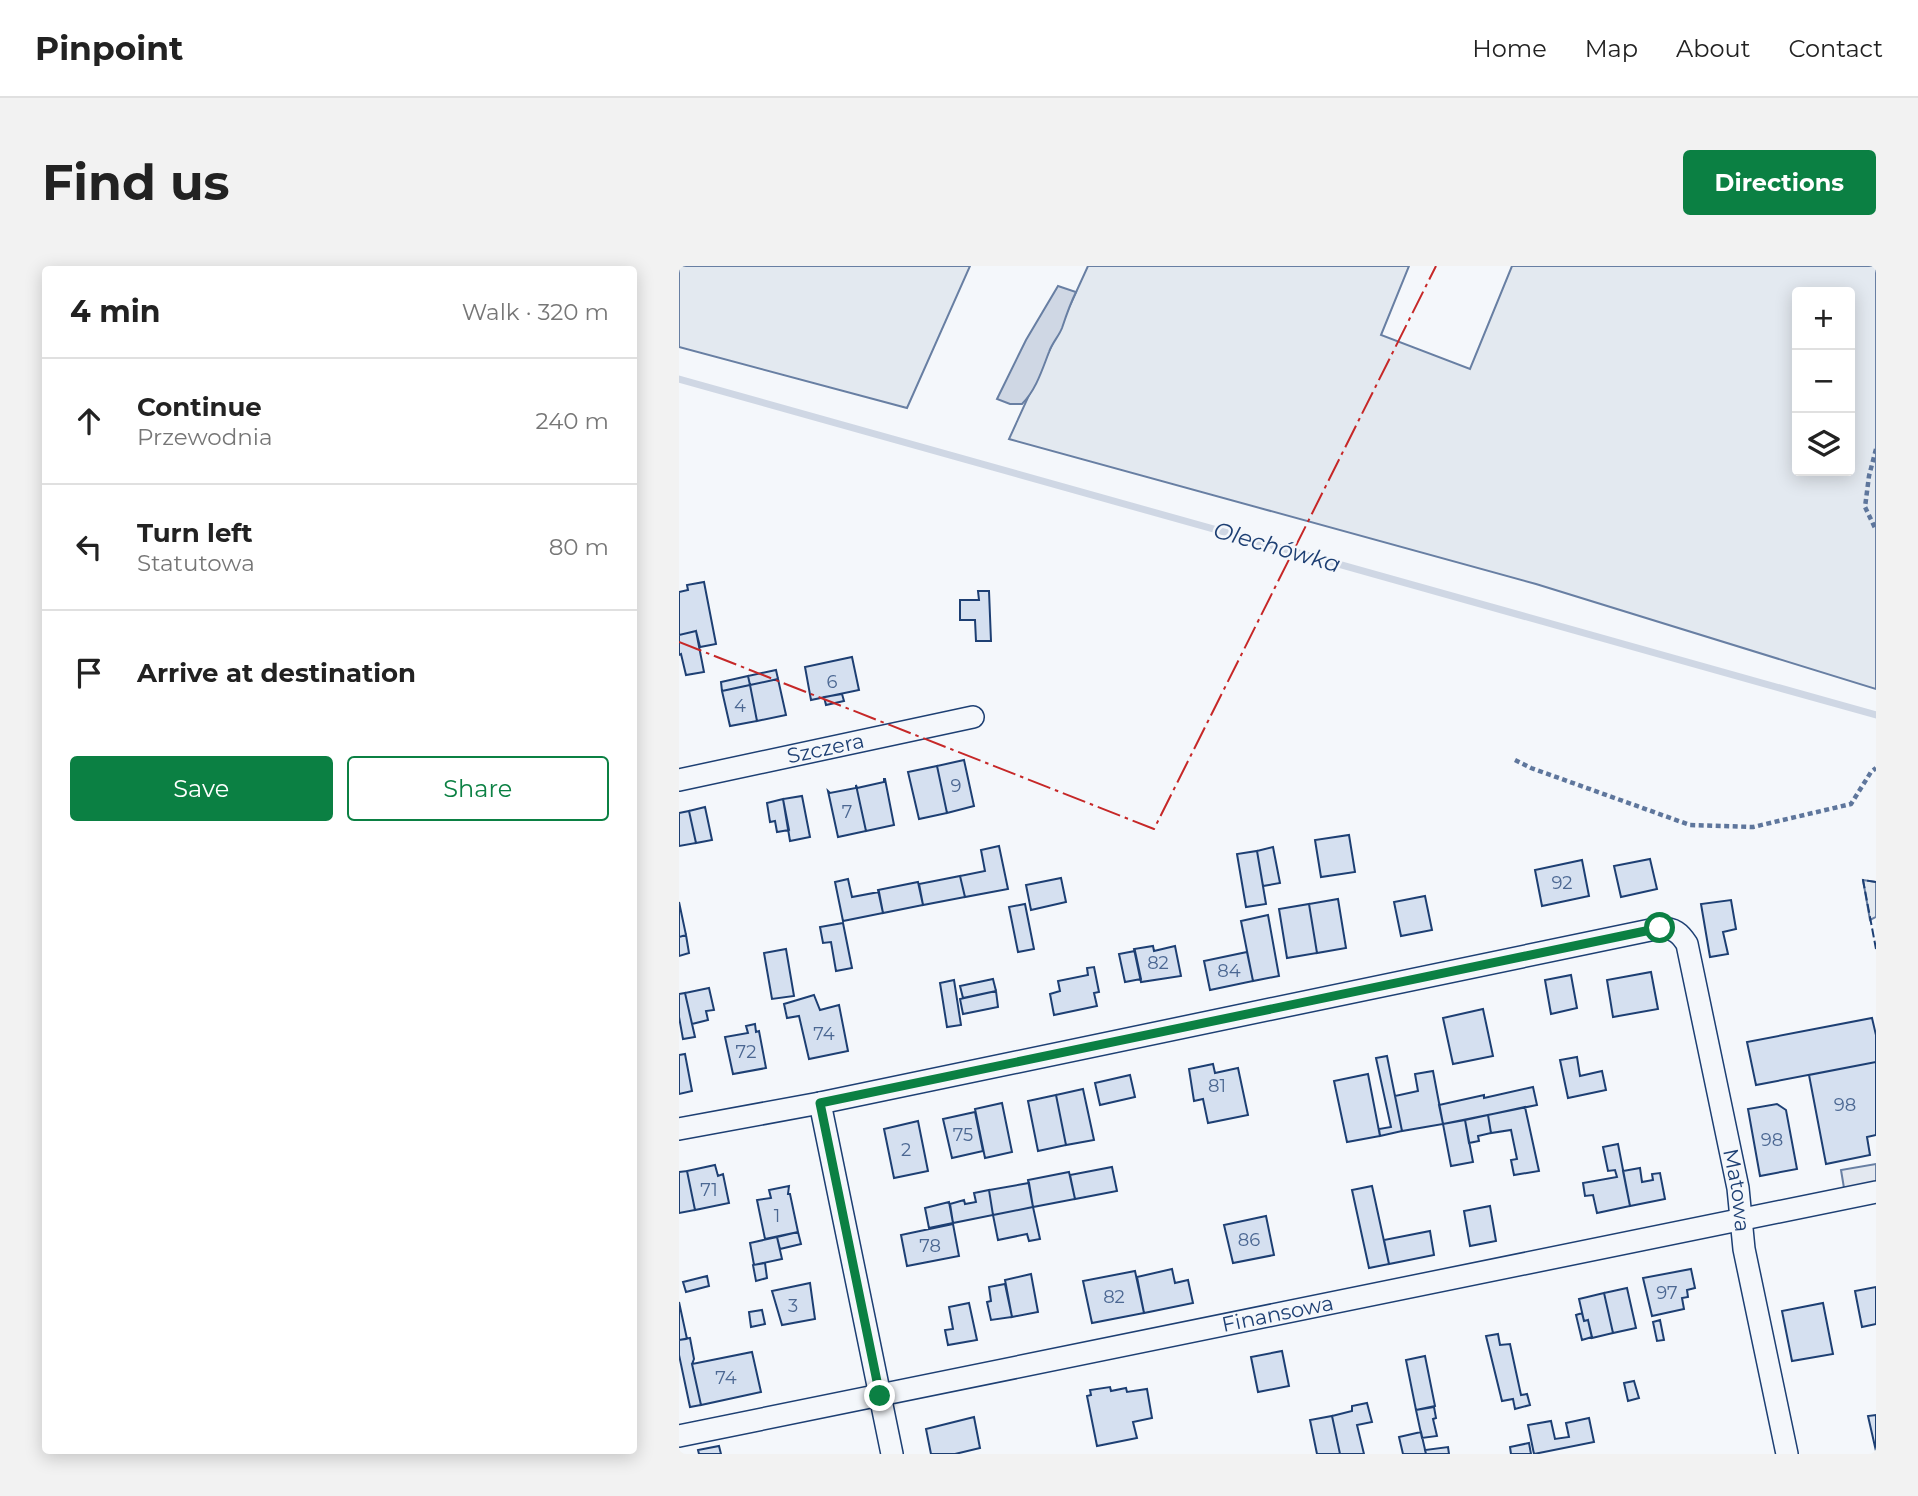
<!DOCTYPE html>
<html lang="en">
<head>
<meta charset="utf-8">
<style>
	:root { --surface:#fff; --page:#f2f2f2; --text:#222; --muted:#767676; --line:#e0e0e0; --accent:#0b8043 }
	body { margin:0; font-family:Montserrat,sans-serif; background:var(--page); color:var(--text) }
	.controls { position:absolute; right:21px; top:21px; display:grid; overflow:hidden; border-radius:7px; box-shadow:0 4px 18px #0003 }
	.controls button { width:63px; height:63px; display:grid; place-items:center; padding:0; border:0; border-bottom:2px solid var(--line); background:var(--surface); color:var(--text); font:35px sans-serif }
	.stop { position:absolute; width:21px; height:21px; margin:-16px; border:5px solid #0b8043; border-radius:50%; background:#fff }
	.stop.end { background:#0b8043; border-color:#fff; box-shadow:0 2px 7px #0008 }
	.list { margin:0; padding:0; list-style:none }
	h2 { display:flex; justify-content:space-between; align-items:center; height:91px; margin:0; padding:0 28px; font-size:30px }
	h2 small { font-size:23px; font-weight:400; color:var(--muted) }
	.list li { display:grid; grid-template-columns:46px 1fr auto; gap:21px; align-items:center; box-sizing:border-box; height:126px; padding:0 28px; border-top:2px solid var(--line) }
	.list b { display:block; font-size:26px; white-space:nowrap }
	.list p { margin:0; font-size:23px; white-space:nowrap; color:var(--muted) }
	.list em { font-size:23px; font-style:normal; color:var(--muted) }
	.actions { display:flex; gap:14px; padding:21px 28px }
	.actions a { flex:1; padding:16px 0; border:2px solid var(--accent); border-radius:7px; text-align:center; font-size:24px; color:var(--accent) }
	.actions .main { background:var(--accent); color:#fff }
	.icon { flex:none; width:38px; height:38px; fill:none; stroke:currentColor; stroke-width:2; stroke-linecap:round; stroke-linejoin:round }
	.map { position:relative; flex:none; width:1197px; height:1188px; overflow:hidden; border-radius:7px }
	header { display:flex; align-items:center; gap:42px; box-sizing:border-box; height:98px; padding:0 35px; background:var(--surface); border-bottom:2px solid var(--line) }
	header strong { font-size:33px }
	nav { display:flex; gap:38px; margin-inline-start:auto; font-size:24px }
	.intro { display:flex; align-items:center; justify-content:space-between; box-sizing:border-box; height:168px; padding:0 42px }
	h1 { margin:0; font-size:49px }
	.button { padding:18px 32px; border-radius:7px; background:var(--accent); color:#fff; font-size:24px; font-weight:700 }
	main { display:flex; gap:42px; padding:0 42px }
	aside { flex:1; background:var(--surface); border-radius:7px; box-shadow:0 4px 18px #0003 }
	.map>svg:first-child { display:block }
</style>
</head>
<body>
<header>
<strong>Pinpoint</strong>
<nav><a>Home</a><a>Map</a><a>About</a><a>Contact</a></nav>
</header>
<div class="intro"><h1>Find us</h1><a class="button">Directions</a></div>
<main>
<aside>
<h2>4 min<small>Walk · 320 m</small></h2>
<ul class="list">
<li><svg class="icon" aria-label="ahead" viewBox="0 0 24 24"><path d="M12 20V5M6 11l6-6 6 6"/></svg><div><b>Continue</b><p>Przewodnia</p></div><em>240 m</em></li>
<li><svg class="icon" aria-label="left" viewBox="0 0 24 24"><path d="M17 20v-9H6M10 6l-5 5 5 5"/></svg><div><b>Turn left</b><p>Statutowa</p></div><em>80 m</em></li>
<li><svg class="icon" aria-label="arrive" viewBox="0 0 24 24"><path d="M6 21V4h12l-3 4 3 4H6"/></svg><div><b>Arrive at destination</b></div></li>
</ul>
<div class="actions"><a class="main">Save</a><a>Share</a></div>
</aside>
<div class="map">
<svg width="1197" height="1188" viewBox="0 0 1197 1188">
	<rect width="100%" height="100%" fill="#f4f7fb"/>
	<path fill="#e3e9f0" stroke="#687fa3" stroke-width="2" fill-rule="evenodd" d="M 0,0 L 291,0 L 228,142 L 0,81 Z
		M 409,0 L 730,0 L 702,69 L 791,103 L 833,0 L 1197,0 L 1197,423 L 857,318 L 330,173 ZM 1118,26 L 1171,26 L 1171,205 L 1118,205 Z
		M 1184,614 L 1197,616 L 1197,651 L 1191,654 Z"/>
	<path fill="#e3e8f0" stroke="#687fa3" stroke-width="2" d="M 1197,898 L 1197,916 L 1165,922 L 1162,904 Z"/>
	<path fill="#cfd7e4" stroke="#687fa3" stroke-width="2" d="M 379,20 L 397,26 C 391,38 387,50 383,62 C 380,70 373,77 370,86 C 363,104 357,124 343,138 L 331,138 L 318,133 L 347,74 Z"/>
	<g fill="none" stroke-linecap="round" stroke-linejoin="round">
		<path stroke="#cfd7e4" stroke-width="7" d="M 0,113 L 1197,449"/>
	</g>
	<path fill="#d5e0f0" stroke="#1d3f73" stroke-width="2" d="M 25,316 L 37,378 L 21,381 L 17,365 L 0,369 L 0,326 L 9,324 L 8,319 Z
		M 299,325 L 310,325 L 312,375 L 297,375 L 296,354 L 281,354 L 281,334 L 300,334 Z
		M 17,365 L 25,406 L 7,409 L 2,388 L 0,389 L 0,369 Z
		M 173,391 L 180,424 L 132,434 L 126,401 Z
		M 97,404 L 99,413 L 71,419 L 69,410 Z
		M 69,410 L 71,419 L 43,425 L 42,416 Z
		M 99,413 L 107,449 L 78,455 L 71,419 Z
		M 71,419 L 78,455 L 51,460 L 43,425 Z
		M 163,428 L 165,435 L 147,439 L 145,431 Z
		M 285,494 L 295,540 L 268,547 L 258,500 Z
		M 258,500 L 268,547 L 240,553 L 229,506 Z
		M 205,513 L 206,513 L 215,559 L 187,565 L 177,519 L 178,522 L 205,516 Z
		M 177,519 L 187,565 L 159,571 L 149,525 L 151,527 L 177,522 Z
		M 123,530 L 131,571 L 111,575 L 104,533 Z
		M 104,533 L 110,564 L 98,566 L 96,555 L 91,556 L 88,537 Z
		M 26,541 L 33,574 L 17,577 L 10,545 Z
		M 10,545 L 17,577 L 0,580 L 0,547 Z
		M 670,569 L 676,606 L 642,611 L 636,574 Z
		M 320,580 L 329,623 L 286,631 L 281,610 L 306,605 L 302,584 Z
		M 594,581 L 601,617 L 584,620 L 578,585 Z
		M 578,585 L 587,638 L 567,641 L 558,588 Z
		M 971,593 L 978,623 L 942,631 L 935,600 Z
		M 903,594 L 910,630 L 863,640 L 856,604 Z
		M 281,610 L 286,631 L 244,639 L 240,618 Z
		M 382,612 L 387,636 L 352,644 L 347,619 Z
		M 169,613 L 173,631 L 200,626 L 204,647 L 164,655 L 156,616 Z
		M 239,616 L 244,639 L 204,647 L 199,624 Z
		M 746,630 L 753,664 L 722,670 L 715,636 Z
		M 659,633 L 667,682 L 638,687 L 630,638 Z
		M 1052,634 L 1057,663 L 1044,666 L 1049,688 L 1031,691 L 1022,638 Z
		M 0,636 L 7,669 L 0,671 Z
		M 346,638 L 355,683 L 339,686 L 330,641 Z
		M 630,638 L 638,687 L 608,692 L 600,643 Z
		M 589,649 L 600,710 L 574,715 L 562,655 Z
		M 164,657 L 173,702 L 157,705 L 152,676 L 144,677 L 141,661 Z
		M 7,669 L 10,687 L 0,690 L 0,671 Z
		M 474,680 L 475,685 L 496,680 L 502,710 L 462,716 L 455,683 Z
		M 107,683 L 115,730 L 93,733 L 85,687 Z
		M 456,685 L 462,713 L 446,716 L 440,688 Z
		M 568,686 L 574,715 L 531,724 L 525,695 Z
		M 415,701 L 420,726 L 415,727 L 418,740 L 375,749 L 371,728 L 381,725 L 379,715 L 409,709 L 408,702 Z
		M 972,706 L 979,743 L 934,751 L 928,714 Z
		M 892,709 L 898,742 L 872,748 L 866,714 Z
		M 314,713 L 317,725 L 284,732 L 281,720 Z
		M 275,714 L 282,759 L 268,761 L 261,717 Z
		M 30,722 L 35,744 L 27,745 L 29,754 L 13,758 L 6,727 Z
		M 317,725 L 319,741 L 284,748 L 281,733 Z
		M 6,727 L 16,771 L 4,773 L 0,751 L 0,728 Z
		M 135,729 L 141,744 L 160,739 L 169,785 L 130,793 L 120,750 L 108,752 L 105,738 Z
		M 804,743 L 814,790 L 774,798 L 764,752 Z
		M 1193,752 L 1197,769 L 1197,796 L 1077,819 L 1068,776 Z
		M 76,758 L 77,766 L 80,765 L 87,802 L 54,808 L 46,771 L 69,767 L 67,760 Z
		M 6,788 L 13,825 L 0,828 L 0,789 Z
		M 708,790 L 723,865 L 701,870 L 700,863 L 712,861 L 697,792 Z
		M 898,791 L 901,810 L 923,805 L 927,824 L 889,832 L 881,794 Z
		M 1197,796 L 1197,869 L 1188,871 L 1191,889 L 1147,898 L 1130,809 Z
		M 534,798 L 536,807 L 559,802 L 569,849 L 529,857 L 524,833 L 515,835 L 510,803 Z
		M 754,805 L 764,858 L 723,865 L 716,830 L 739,825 L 736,808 Z
		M 689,808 L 701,870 L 668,876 L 655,815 Z
		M 451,809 L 456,831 L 421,839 L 416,817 Z
		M 854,821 L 858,839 L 764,858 L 760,839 L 805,829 L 805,832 Z
		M 404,823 L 415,874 L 387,879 L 377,829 Z
		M 377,829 L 387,879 L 359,885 L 349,835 Z
		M 323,837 L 333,886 L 306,892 L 296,843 Z
		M 1098,838 L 1107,844 L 1118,903 L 1081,910 L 1069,843 Z
		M 846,841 L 860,905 L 835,909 L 832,894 L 838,893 L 832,864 L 812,867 L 809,849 Z
		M 296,846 L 304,885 L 273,892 L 264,853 Z
		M 809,849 L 812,867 L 799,870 L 800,875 L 790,877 L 786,854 Z
		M 786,854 L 794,896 L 772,900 L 764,858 Z
		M 239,855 L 249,905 L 215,912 L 205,863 Z
		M 939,878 L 951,940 L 918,947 L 914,929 L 906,930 L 904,917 L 938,911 L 936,904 L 929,905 L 924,881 Z
		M 36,899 L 39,910 L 44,908 L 50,937 L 16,944 L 8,905 Z
		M 433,901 L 438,925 L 396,933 L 391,909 Z
		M 961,902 L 963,916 L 974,914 L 973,908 L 981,907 L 986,933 L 951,940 L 944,905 Z
		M 8,905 L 16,944 L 0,947 L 0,906 Z
		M 390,906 L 396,933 L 354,941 L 349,914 Z
		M 350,917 L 354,941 L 314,949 L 310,924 Z
		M 110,920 L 109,928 L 111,928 L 119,966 L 86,973 L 78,934 L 92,932 L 90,924 Z
		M 693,920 L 710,998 L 690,1002 L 673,924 Z
		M 310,924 L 314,949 L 274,957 L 271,938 L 285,934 L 286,938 L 297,936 L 295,927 Z
		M 270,936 L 274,957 L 250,962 L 246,942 Z
		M 811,940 L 817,975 L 791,980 L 785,945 Z
		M 354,941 L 361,973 L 350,975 L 348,968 L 319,974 L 314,949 Z
		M 587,950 L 595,989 L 554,997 L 545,959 Z
		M 274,958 L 280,990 L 228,1000 L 222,969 Z
		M 751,965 L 755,989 L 710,998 L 705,974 Z
		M 119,966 L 122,978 L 101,983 L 98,971 Z
		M 98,971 L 103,993 L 75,999 L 71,977 Z
		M 86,997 L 88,1012 L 77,1015 L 74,999 Z
		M 493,1003 L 496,1017 L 509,1014 L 514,1037 L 465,1047 L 458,1011 Z
		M 1012,1003 L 1016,1022 L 1008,1024 L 1009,1031 L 1003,1032 L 1005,1043 L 973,1050 L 964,1012 Z
		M 456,1005 L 465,1047 L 413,1057 L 404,1015 Z
		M 352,1008 L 359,1046 L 333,1051 L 326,1014 Z
		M 28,1010 L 30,1020 L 7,1026 L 4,1016 Z
		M 131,1017 L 136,1053 L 103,1059 L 93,1025 Z
		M 326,1018 L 333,1051 L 312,1054 L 308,1036 L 312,1035 L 310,1021 Z
		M 1197,1021 L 1197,1058 L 1183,1061 L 1176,1025 Z
		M 948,1022 L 957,1062 L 934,1067 L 925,1027 Z
		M 925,1027 L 934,1067 L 913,1072 L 909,1054 L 905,1055 L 900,1033 Z
		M 0,1036 L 8,1073 L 0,1074 Z
		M 290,1037 L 298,1074 L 269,1079 L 266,1064 L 274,1063 L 270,1041 Z
		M 1144,1037 L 1154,1088 L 1113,1095 L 1103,1045 Z
		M 83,1044 L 86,1058 L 72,1061 L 70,1046 Z
		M 903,1047 L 905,1055 L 909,1054 L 913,1071 L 903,1074 L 897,1049 Z
		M 981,1054 L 985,1074 L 978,1075 L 974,1056 Z
		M 819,1068 L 821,1079 L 831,1078 L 842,1129 L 848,1128 L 851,1139 L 836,1143 L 834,1133 L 823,1135 L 807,1070 Z
		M 11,1072 L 15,1093 L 13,1098 L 22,1139 L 11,1141 L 0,1089 L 0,1074 Z
		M 603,1085 L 610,1120 L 579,1126 L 572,1091 Z
		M 73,1086 L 82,1126 L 22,1139 L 13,1098 Z
		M 746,1090 L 756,1140 L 737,1144 L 727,1094 Z
		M 955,1115 L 960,1132 L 949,1135 L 945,1117 Z
		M 431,1121 L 432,1125 L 447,1122 L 448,1126 L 468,1123 L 473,1152 L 454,1156 L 458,1172 L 418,1180 L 408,1130 L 412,1129 L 411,1124 Z
		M 688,1137 L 693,1156 L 678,1159 L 685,1188 L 661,1188 L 653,1150 L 673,1145 L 673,1140 Z
		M 755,1141 L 757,1152 L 754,1153 L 758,1170 L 743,1172 L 737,1144 Z
		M 1197,1149 L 1197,1185 L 1189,1150 Z
		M 653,1150 L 661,1188 L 638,1188 L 631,1154 Z
		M 295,1151 L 301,1182 L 276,1188 L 252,1188 L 247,1163 Z
		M 910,1152 L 915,1176 L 855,1188 L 849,1159 L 872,1155 L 876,1173 L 890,1171 L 887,1157 Z
		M 742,1166 L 747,1188 L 724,1188 L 720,1171 Z
		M 850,1177 L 852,1188 L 832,1188 L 831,1181 Z
		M 40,1180 L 42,1188 L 20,1188 L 19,1184 Z
		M 769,1181 L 770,1188 L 747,1188 L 746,1184 Z"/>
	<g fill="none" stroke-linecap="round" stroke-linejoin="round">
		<defs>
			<g id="minor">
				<path id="s1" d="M 0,514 L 294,451"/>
				<path d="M 141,837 L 213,1188"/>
				<path id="s2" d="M 0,863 L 141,837 L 981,662 C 995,662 1001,667 1008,678 L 1059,922 L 1065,983 L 1108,1188"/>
				<path id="s3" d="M 0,1170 L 1197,926"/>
			</g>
		</defs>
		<use href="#minor" stroke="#1d3f73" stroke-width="24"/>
		<path stroke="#5e769c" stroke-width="4.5" stroke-dasharray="5 3.5" stroke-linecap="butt" d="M 1197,183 L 1190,210 L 1186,241 L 1197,264
			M 836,494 L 852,502 L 1011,559 L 1074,561 L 1172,538 L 1192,506 L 1197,502"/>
		<use href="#minor" stroke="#f4f7fb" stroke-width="21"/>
		<path stroke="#1d3f73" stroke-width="2" stroke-dasharray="9 3.5" stroke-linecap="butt" d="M 1197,616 L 1184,614 L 1197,683"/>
		<path stroke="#c62828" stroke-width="2" stroke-dasharray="24 5 3.5 5" stroke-linecap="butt" d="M 0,376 L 475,563 L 757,0"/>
	</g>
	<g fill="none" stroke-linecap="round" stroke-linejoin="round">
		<path stroke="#0b8043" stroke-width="9" d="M 201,1130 L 141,837 L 981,662"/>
	</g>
	<g text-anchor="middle" stroke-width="5" stroke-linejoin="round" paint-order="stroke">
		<g font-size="18" fill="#4b6792">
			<text x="153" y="422">6</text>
			<text x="61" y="446">4</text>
			<text x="277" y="526">9</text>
			<text x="168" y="552">7</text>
			<text x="883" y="623">92</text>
			<text x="479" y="703">82</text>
			<text x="550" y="711">84</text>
			<text x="145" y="774">74</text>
			<text x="67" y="792">72</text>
			<text x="538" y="826">81</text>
			<text x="1166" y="845">98</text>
			<text x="284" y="875">75</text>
			<text x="1093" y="880">98</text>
			<text x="227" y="890">2</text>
			<text x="30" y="930">71</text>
			<text x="98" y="956">1</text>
			<text x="570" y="980">86</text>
			<text x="251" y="986">78</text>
			<text x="988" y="1033">97</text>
			<text x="435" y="1037">82</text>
			<text x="114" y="1046">3</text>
			<text x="47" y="1118">74</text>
		</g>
		<g font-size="21" fill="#1d3f73" stroke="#f4f7fb">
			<text dy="7" stroke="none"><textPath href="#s1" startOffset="150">Szczera</textPath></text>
			<text dy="7" stroke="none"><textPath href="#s2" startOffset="1286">Matowa</textPath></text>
			<text dy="7" stroke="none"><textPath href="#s3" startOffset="611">Finansowa</textPath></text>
		</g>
		<g font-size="23" font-style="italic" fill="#1d3f73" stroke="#f4f7fb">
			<text transform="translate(598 281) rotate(16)" y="8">Olechówka</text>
		</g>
	</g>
</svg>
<div class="controls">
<button>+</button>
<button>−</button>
<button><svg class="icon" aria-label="layers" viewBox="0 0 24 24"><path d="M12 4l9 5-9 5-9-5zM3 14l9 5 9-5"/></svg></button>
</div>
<div class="stop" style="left:981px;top:662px"></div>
<div class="stop end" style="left:201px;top:1130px"></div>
</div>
</main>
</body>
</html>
